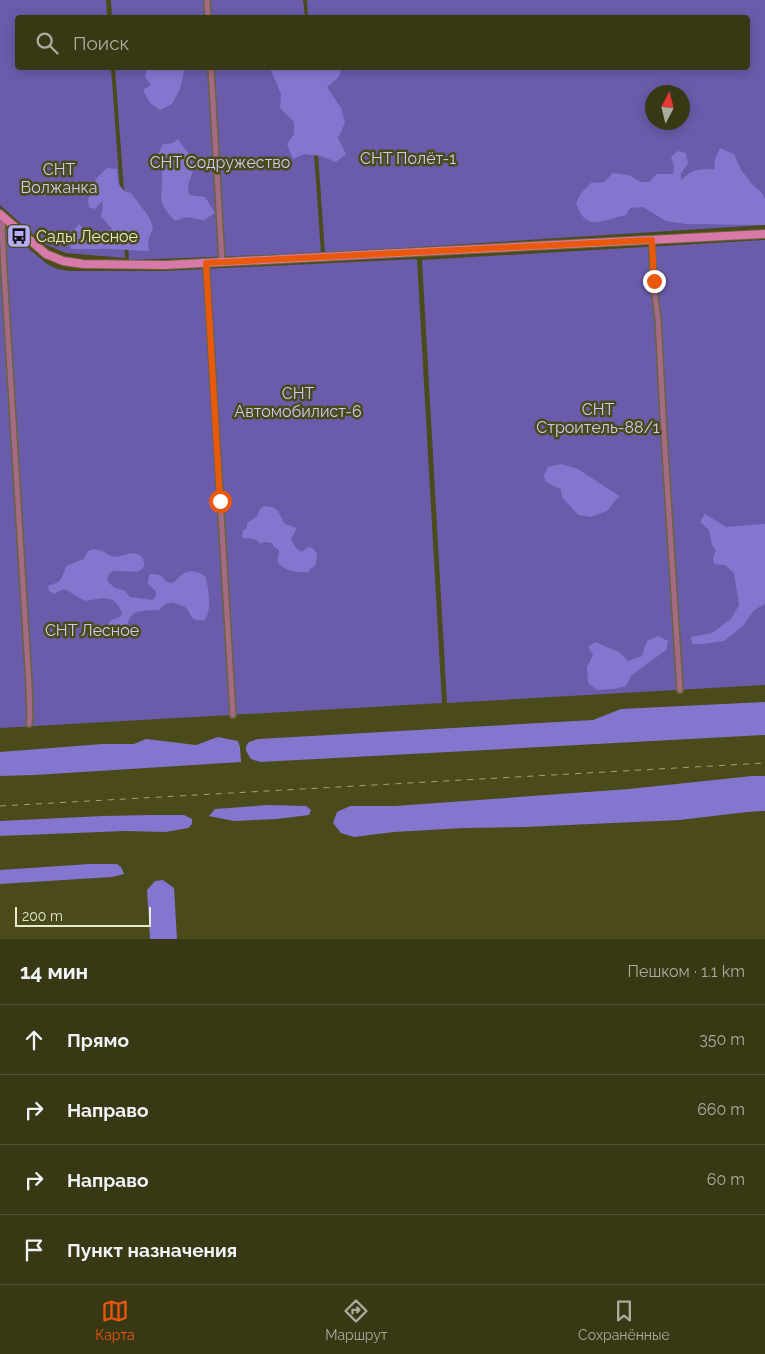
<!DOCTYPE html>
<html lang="ru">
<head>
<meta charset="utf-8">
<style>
	:root { --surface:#383814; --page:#434322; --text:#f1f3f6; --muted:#abaca0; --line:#525234; --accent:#ea580c }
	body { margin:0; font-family:Raleway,sans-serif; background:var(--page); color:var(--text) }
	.compass { position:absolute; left:645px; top:85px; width:45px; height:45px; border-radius:50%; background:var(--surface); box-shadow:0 2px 12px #0003; rotate:7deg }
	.scale { position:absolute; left:15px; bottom:12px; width:136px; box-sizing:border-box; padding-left:5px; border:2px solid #e7e8ce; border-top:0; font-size:14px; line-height:18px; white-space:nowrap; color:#e7e8ce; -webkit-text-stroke:4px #4a4a1a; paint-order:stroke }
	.stop { position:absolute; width:15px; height:15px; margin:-11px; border:4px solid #ea580c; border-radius:50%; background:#fff }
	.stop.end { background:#ea580c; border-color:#fff; box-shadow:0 1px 5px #0008 }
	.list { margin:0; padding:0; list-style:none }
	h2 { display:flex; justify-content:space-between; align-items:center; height:65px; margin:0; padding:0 20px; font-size:21px }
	h2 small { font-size:16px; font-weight:400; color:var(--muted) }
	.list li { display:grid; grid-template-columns:32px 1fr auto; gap:15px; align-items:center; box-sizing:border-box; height:70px; padding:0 20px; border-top:1px solid var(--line) }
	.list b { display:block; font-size:19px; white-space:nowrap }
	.list em { font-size:16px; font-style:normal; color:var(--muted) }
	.icon { flex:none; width:28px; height:28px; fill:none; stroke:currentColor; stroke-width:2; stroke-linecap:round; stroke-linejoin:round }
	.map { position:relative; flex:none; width:765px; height:939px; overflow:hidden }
	.search { position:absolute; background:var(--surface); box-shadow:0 2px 12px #0003; left:15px; right:15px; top:15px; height:55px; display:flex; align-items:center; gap:12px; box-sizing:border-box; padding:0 18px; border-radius:5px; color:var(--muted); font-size:19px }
	.sheet { height:345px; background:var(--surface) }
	nav { display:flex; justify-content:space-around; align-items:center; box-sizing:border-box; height:70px; border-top:1px solid var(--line); background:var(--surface); font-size:14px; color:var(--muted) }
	nav a { display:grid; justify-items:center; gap:2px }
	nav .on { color:var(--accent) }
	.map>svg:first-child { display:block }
</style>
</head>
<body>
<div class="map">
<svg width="765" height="939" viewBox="0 0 765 939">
	<rect width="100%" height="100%" fill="#4a4a1a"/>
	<path fill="#6a5cab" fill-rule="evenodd" d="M 0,0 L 106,0 L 107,17 L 18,18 L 18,68 L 111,68 L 125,258 L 66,253 L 44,244 L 0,205 Z
		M 111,0 L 303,0 L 305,17 L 112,17 Z
		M 307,0 L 765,0 L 765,225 L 325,253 L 312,68 L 748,68 L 748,18 L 308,18 ZM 652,92 L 682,92 L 682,122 L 652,122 Z
		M 115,68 L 308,68 L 321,253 L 129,260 Z
		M 0,221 L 9,232 L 47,264 L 57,269 L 69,271 L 163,271 L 417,259 L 442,703 L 0,728 Z
		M 765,240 L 765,685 L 447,703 L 422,260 Z"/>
	<path fill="#8475cf" d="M 147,68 L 181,68 L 184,71 L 180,89 L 172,104 L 160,110 L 150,103 L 143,90 L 151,85 L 145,77 Z
		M 270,68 L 342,68 L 338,78 L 327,87 L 341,108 L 345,123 L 338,138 L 346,154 L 336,162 L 321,156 L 304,154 L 293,159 L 287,144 L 294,134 L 294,122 L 280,108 L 281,94 Z
		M 178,139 L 191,157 L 193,171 L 188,185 L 189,195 L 205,197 L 215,213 L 204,220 L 186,217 L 175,221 C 155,201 163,197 162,174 C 162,167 159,161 158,154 L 163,144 L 173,143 Z
		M 720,148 L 734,154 L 741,170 L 752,184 L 762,193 L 765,199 L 765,225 L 686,224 L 666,221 L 643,207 L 630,208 L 626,215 C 603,219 586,234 576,203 L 581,193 L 591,183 L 604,182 L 613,173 L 629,175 L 640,182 L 649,182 L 657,174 L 673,174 L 674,166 L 671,157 L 678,151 L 686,153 L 688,164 L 681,173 L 681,180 C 695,168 696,170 714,169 L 715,159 Z
		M 107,168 L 117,169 L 118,183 L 124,191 L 131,193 L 149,217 L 153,227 L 148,241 L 149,251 L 109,249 L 71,249 L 69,236 L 79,224 L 86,230 L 101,232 L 112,229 L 101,216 L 103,207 L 102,201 L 95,209 L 89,207 L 88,199 L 92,194 L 96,179 Z
		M 561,464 L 578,469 L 619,496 L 607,511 L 591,517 L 578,515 L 562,497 L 561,489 L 553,486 L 545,481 L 544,475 L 548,467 Z
		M 265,506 C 281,508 277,512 285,524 L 297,528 L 291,539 L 296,548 L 302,552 L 308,547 L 313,548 L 317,554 C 316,557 317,560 316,563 C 315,568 310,567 309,572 C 300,573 283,571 278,562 C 277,559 279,554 279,550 L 274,547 L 272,543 L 265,542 L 260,544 C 255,537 251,539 243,538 L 242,536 L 243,531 L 247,528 L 247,523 L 256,517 L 261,508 Z
		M 705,514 L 726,527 L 765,524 L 765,604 L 754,610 L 743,626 L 724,641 L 703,644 L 692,644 L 691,637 L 712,633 L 731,619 L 739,605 L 734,573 L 725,565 L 714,564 L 713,557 L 716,550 L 712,545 L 709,530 L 700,522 Z
		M 93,549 C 97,550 101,550 104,552 C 107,553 108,555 111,556 C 120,560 136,546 143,559 C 144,561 145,564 144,566 C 137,581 105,559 108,582 L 115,588 L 124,590 L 130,597 L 153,600 L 156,596 L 156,591 L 148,584 L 148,579 L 150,574 L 160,575 L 167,582 L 172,583 C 177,581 177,578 182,575 C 190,568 198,572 206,577 C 208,589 213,611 204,620 C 188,622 193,614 185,607 C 183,606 180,605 177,604 C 168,601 165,604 159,610 C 140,611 130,608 126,630 L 121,633 L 111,632 L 108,628 L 108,624 L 111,620 L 120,617 L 122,613 C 114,593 103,598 85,601 L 68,591 L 63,589 L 54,594 L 49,591 L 48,586 C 50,585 53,584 56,583 C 62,581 64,572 66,566 L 84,559 L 88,551 Z
		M 658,636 L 668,641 L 666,650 L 632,675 L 626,686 L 614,689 L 597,690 L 588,683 L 587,667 L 593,655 L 588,647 L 595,642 L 619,652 L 628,661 L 642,656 L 647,641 Z
		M 765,702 L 765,735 L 260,762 L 251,759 L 246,751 L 246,746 L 249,742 L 258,739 L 593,720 L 621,709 Z
		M 218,737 L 238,741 L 240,747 L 241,762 L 35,775 L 0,776 L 0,752 L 102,744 L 134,744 L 146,739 L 196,745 Z
		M 752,776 L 765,776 L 765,811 L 747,812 L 680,820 L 524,827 L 464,828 L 394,832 L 354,837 L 341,833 L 333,823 L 337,812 L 350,806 L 395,806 L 629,789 Z
		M 268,805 L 306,806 L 311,810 L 309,815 L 277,819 L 234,821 L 209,816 L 215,809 Z
		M 152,815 L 184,815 L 192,819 L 192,824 L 188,828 L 166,832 L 125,831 L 0,836 L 0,821 L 102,816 Z
		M 89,864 L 117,864 L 121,867 L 124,874 L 112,877 L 0,884 L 0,870 Z
		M 163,880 L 174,888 L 177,939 L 150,939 L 147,890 L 155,881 Z"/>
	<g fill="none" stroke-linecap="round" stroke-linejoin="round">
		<defs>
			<path id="street" d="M 207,0 L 208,18
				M 211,68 L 222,262
				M 3,217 L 2,227 L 4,271 L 29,685 L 30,718 L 29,724
				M 652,240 L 653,281 L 658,319 L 664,434 L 680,690
				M 206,263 L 233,715"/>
			<path id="secondary" d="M 0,214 L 46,254 L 63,261 L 83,264 L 165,265 L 765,234"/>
		</defs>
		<use href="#street" stroke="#66663a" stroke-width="8"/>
		<use href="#secondary" stroke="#66663a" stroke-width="10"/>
		<use href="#street" stroke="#a66986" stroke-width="5"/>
		<use href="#secondary" stroke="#d979a9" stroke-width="8"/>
		<path stroke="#a2a27f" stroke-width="1" stroke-dasharray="6 6" stroke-linecap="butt" d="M 0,806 L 765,763"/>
	</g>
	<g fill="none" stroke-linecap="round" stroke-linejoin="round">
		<path stroke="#ea580c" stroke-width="6" d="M 220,501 L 206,263 L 652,240 L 654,281"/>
	</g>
	<defs>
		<symbol id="bus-square" viewBox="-11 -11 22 22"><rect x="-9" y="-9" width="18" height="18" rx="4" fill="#b6acf8" stroke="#4a4a1a"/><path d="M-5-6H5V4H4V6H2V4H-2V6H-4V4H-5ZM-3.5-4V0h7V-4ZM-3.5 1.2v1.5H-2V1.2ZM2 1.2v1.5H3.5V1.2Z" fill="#111"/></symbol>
	</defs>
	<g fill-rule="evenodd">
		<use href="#bus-square" x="5" y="222" width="28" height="28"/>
	</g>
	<g text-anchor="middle" stroke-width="5" stroke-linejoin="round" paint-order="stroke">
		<g font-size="16" fill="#cfcaf9" stroke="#4a4a1a">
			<text x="408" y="164">СНТ Полёт-1</text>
			<text x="220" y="168">СНТ Содружество</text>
			<text x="59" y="175">СНТ<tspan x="59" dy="18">Волжанка</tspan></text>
			<text x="298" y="399">СНТ<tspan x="298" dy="18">Автомобилист-6</tspan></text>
			<text x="598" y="415">СНТ<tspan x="598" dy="18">Строитель-88/1</tspan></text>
			<text x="92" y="636">СНТ Лесное</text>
		</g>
		<g font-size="16" fill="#e7e8ce" stroke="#4a4a1a" text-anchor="start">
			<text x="36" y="242">Сады Лесное</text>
		</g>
	</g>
</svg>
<svg class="compass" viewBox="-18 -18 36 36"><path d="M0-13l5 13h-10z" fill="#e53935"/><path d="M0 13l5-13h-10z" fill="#abaca0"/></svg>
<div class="scale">200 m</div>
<div class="stop" style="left:220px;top:501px"></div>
<div class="stop end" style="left:654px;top:281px"></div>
<div class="search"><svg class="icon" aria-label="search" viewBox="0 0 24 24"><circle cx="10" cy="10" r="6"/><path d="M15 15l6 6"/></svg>Поиск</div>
</div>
<section class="sheet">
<h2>14 мин<small>Пешком · 1.1 km</small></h2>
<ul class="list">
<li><svg class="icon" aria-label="ahead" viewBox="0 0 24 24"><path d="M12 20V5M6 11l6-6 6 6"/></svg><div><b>Прямо</b></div><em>350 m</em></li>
<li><svg class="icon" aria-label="right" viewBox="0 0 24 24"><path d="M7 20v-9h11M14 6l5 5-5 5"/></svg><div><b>Направо</b></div><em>660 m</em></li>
<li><svg class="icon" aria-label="right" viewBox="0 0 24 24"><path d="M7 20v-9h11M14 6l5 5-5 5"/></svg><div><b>Направо</b></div><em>60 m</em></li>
<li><svg class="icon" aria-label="arrive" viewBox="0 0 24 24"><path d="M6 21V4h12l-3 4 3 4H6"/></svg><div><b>Пункт назначения</b></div></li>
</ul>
</section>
<nav>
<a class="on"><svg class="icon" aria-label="map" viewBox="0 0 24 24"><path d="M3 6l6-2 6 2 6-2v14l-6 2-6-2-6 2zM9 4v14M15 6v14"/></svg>Карта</a>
<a><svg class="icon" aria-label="directions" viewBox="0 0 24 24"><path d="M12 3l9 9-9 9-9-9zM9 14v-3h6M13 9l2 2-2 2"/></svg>Маршрут</a>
<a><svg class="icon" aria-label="saved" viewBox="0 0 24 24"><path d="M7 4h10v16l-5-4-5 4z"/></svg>Сохранённые</a>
</nav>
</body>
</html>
